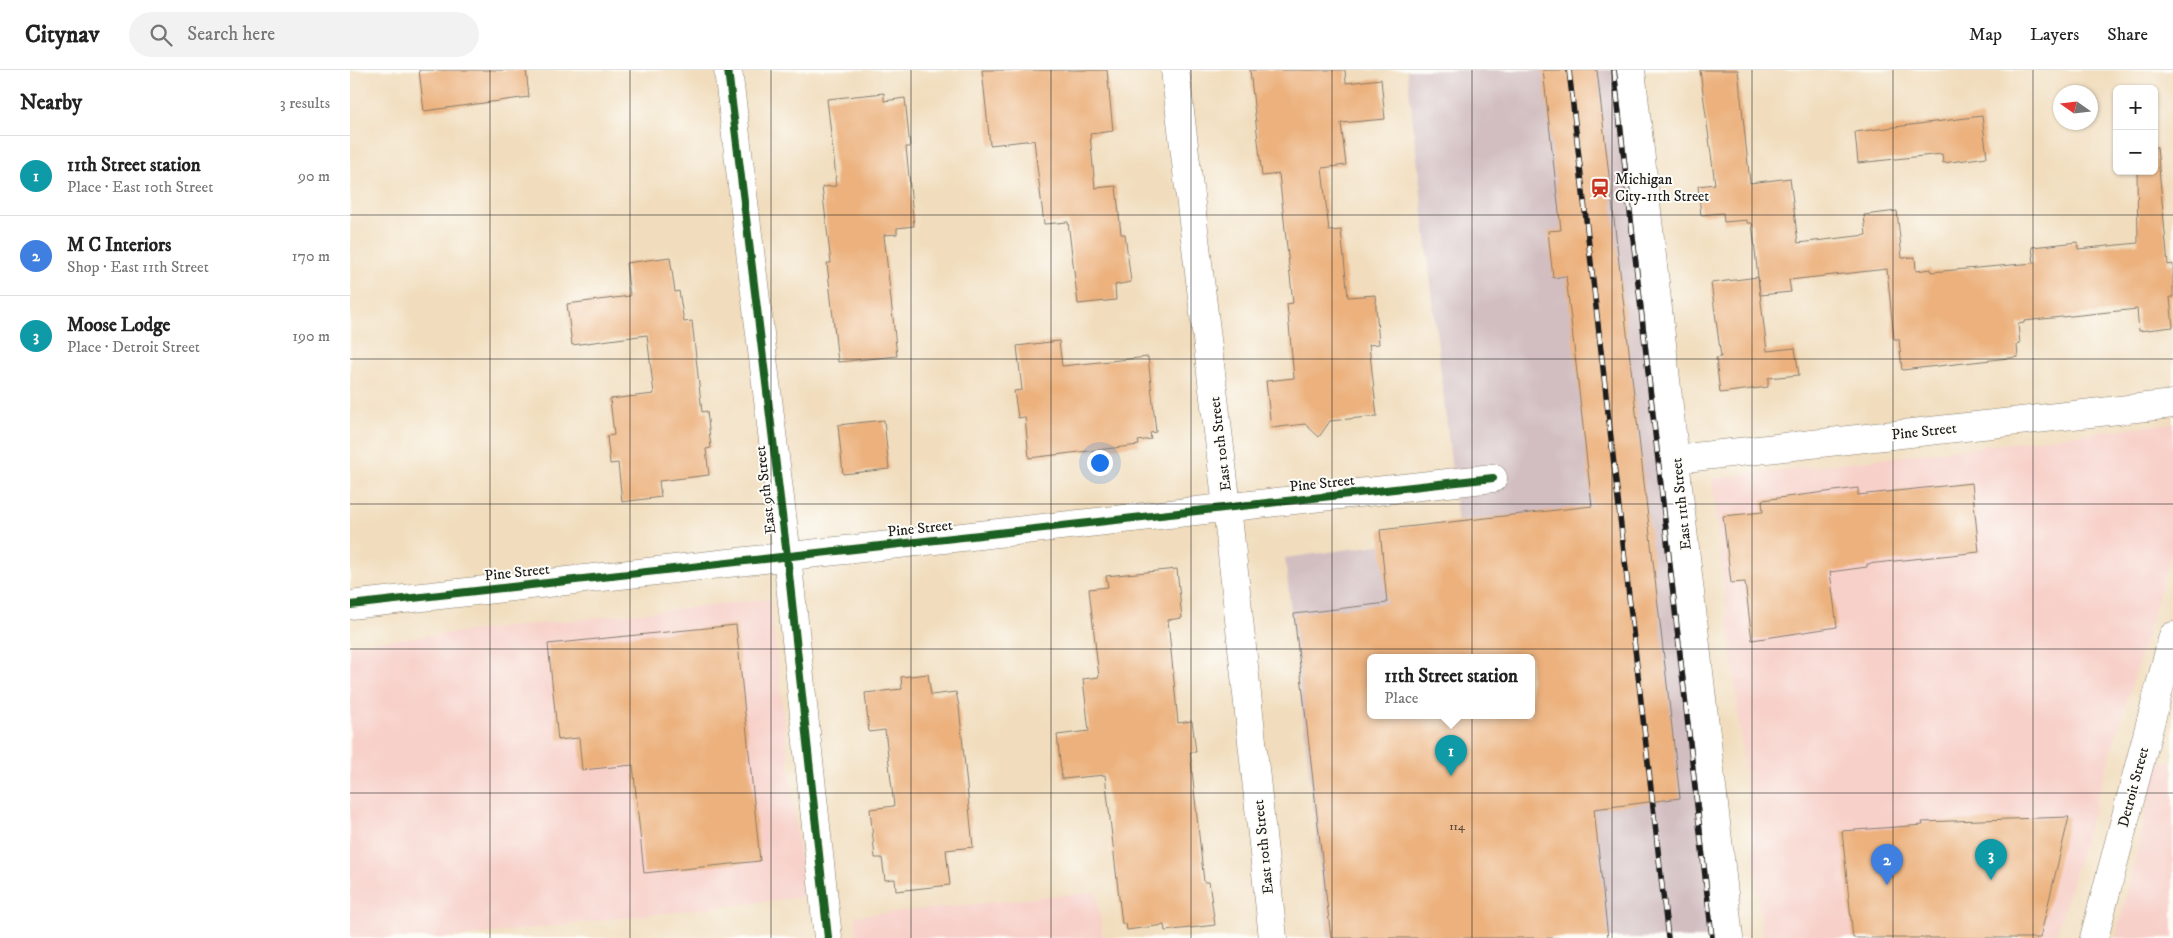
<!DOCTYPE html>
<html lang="en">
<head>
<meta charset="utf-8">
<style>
	:root { --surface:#fff; --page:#f2f2f2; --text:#222; --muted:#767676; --line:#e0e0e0; --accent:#c8321e }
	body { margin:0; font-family:"IM FELL DW Pica",serif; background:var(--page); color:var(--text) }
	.controls { position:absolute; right:15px; top:15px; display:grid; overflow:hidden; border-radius:8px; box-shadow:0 1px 4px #0004 }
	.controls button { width:45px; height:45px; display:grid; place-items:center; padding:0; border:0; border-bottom:1px solid var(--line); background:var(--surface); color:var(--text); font:25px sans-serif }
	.compass { position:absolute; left:1703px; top:15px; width:45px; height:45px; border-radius:50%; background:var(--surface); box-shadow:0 1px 4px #0004; rotate:284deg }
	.you { position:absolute; left:749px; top:392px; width:18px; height:18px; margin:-12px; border:4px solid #fff; border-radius:50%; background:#1a73e8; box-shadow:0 0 0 8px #1a73e833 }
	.badge { display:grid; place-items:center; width:32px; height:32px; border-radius:50%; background:var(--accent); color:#fff; font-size:16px; font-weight:700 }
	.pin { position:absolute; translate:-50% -41px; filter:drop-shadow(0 1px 2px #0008) }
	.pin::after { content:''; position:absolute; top:26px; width:18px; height:15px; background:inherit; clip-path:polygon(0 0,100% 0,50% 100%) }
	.popup { position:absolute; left:1017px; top:584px; width:168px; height:65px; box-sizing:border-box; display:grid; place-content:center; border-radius:8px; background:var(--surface); filter:drop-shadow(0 1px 4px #0005); font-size:16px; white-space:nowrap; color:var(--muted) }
	.popup b { font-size:19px; color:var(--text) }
	.popup::after { content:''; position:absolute; left:50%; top:100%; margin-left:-10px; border:10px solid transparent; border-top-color:var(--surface) }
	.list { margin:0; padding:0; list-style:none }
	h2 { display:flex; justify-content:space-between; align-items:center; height:65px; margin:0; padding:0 20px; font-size:21px }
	h2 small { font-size:16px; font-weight:400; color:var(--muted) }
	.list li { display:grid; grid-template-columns:32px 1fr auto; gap:15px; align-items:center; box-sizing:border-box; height:80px; padding:0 20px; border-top:1px solid var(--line) }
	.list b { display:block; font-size:19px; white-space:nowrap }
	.list p { margin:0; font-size:16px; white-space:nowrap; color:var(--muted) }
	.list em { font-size:16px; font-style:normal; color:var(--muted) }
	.icon { flex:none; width:28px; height:28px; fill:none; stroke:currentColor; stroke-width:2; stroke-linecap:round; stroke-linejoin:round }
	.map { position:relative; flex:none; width:1823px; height:868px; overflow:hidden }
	header { display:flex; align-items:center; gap:30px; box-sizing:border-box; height:70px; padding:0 25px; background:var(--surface); border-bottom:1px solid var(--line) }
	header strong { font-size:24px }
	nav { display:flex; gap:28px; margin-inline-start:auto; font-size:18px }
	.search { width:350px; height:45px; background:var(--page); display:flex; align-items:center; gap:12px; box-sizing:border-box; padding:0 18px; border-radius:28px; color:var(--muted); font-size:19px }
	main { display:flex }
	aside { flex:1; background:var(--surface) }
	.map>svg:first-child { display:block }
</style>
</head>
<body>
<header>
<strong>Citynav</strong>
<div class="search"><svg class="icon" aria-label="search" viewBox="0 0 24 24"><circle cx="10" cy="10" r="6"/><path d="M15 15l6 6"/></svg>Search here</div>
<nav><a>Map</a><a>Layers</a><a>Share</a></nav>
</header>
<main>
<aside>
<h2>Nearby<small>3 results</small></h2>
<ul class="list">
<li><span class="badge" style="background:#0f9aa8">1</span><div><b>11th Street station</b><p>Place · East 10th Street</p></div><em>90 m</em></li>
<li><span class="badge" style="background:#3f7fe0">2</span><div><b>M C Interiors</b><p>Shop · East 11th Street</p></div><em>170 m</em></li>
<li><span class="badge" style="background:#0f9aa8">3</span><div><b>Moose Lodge</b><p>Place · Detroit Street</p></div><em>190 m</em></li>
</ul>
</aside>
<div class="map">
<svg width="1823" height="868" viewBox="0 0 1823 868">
	<rect width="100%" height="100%" fill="#fdfcf7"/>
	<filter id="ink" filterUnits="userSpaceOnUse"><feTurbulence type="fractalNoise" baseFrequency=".02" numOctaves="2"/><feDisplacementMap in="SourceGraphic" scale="10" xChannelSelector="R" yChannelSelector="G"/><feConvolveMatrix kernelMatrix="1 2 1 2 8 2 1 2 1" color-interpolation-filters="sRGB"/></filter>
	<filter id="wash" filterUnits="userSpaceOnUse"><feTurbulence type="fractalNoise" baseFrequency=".0096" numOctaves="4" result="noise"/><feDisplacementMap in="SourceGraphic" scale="20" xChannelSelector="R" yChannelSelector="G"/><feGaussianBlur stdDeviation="1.12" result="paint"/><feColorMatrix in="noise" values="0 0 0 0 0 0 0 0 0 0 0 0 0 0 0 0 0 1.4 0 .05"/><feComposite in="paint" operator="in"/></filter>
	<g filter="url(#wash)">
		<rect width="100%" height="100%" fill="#f1ddbd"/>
		<path fill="#f7d0c9" d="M 1823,353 L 1823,478 L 1705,868 L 1413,868 L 1362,409 Z
			M 420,529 L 454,827 L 98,868 L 0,868 L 0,574 Z
			M 1823,691 L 1823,868 L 1766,868 L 1807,693 Z
			M 746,822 L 753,868 L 507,868 L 505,846 Z"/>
		<path fill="#d2bec1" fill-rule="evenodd" d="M 1057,0 L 1278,0 L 1376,868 L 978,868 L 935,488 L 1109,464 ZM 1021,587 L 1181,587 L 1181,645 L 1021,645 Z"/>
		<g id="blocks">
			<path fill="#ecb17d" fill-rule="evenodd" d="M 69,0 L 176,0 L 179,27 L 74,41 Z
				M 632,0 L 757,0 L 763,61 L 740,64 L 745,118 L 766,116 L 771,164 L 775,164 L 781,212 L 765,215 L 766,230 L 728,234 L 718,152 L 694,154 L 684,70 L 640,75 Z
				M 900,0 L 995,0 L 996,13 L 1031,9 L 1035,49 L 991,53 L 996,95 L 972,98 L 979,161 L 991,160 L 998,227 L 1025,225 L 1029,274 L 1019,275 L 1027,346 L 980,351 L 969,367 L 955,354 L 921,358 L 916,311 L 944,308 L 937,234 L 943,233 L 929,104 L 912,106 Z
				M 1193,0 L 1247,0 L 1330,728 L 1244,739 L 1258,868 L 981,868 L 944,544 L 1037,533 L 1030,460 L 1242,436 L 1216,206 L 1203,208 L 1198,161 L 1211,160 ZM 1021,587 L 1181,587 L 1181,645 L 1021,645 Z
				M 1350,0 L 1388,0 L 1400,113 L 1440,108 L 1448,173 L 1516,165 L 1514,145 L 1547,141 L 1552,188 L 1565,187 L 1566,201 L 1581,199 L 1581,202 L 1684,193 L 1682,177 L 1728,172 L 1728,179 L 1788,173 L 1787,101 L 1804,101 L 1804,77 L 1807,77 L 1818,195 L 1823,194 L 1823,227 L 1820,227 L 1823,257 L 1789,261 L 1787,239 L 1674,251 L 1674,253 L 1668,254 L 1670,274 L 1667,275 L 1668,287 L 1552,300 L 1549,269 L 1544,269 L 1537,199 L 1439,210 L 1441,222 L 1410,225 L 1402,153 L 1397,153 L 1397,150 L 1374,152 L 1373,143 L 1351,145 L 1348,116 L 1365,114 Z
				M 534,23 L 534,31 L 555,28 L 560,77 L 556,77 L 564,156 L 547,158 L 547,164 L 534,165 L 547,286 L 488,292 L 477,193 L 481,193 L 472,117 L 486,116 L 485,108 L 486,107 L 477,29 Z
				M 1632,46 L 1637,87 L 1593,93 L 1592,84 L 1508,93 L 1505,62 Z
				M 320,187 L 325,222 L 329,221 L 334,252 L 342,251 L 352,342 L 357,341 L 361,378 L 356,379 L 359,405 L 309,411 L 311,427 L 272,432 L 268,393 L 260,394 L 257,366 L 264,365 L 260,329 L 304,324 L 297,265 L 222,275 L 217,234 L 280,226 L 276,193 Z
				M 1408,207 L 1417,281 L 1445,278 L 1449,305 L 1418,308 L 1418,317 L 1370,323 L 1366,288 L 1371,287 L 1361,213 Z
				M 709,271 L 712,296 L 798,287 L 806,362 L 800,363 L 801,369 L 788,371 L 789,375 L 679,388 L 675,347 L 668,348 L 664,321 L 672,320 L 667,276 Z
				M 534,350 L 539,399 L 493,404 L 488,355 Z
				M 1622,413 L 1629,482 L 1517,494 L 1517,497 L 1480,502 L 1487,557 L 1402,570 L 1395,512 L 1381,513 L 1373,446 L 1413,442 L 1412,430 L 1508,418 L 1508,425 Z
				M 827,499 L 832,548 L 818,550 L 828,653 L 842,651 L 846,682 L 840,682 L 854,812 L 859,812 L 865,855 L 815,861 L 814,855 L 777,860 L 776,854 L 772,854 L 755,705 L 712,709 L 707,665 L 739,661 L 733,609 L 749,607 L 739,519 L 758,517 L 756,506 Z
				M 386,555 L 410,791 L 294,803 L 283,695 L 232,700 L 229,668 L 208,670 L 198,574 Z
				M 578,604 L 581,625 L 606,622 L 609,636 L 623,777 L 596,780 L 600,815 L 546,821 L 545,809 L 535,810 L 532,788 L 525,788 L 520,739 L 544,736 L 535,660 L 519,662 L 515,623 L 552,619 L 551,607 Z
				M 1719,747 L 1690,868 L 1503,868 L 1492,761 L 1573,755 L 1572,752 Z"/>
		</g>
	</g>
	<g filter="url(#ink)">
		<use href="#blocks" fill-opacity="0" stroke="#867c6c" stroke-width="1"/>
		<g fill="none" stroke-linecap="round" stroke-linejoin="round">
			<defs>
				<path id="minor" d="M 378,0 L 437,486 L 478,868
					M 825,0 L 877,437 L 923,868
					M 1281,0 L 1379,868
					M 1326,389 L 1823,334
					M 0,535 L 1143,408
					M 1744,868 L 1823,566"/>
			</defs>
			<use href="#minor" stroke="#867c6c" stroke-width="29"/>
			<use href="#minor" stroke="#fff" stroke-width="28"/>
			<defs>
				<path id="rail" d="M 1219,0 L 1318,868
					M 1264,0 L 1362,868"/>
			</defs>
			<use href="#rail" stroke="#1c1c1c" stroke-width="5.5"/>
			<use href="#rail" stroke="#fdfcf7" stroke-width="4" stroke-dasharray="11" stroke-linecap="butt"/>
			<defs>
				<path id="cycleway" d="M 378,0 L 437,486 L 478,868
					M 0,535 L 1143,408"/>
			</defs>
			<use href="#cycleway" stroke="#fdfcf7" stroke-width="11"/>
			<use href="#cycleway" stroke="#1b5e20" stroke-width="8"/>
		</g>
	</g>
	<path fill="none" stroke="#1c1c1c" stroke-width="1" stroke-opacity="0.55" d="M 140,0 L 140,868M 280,0 L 280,868M 421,0 L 421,868M 561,0 L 561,868M 701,0 L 701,868M 841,0 L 841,868M 982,0 L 982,868M 1122,0 L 1122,868M 1262,0 L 1262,868M 1402,0 L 1402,868M 1543,0 L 1543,868M 1683,0 L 1683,868M 0,145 L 1823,145M 0,289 L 1823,289M 0,434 L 1823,434M 0,579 L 1823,579M 0,723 L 1823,723"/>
	<defs>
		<symbol id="station-bare" viewBox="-9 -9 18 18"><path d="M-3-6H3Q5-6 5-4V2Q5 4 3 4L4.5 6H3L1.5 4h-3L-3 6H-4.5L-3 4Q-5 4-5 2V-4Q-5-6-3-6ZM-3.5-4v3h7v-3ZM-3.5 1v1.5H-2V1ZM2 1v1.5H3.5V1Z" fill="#c8321e" stroke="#fdfcf7" stroke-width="2.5" paint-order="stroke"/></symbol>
	</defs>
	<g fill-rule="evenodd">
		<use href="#station-bare" x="1236" y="104" width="28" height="28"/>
	</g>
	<g text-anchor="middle" stroke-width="4" stroke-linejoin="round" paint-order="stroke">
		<g font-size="12" fill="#504134">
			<text x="1107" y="760">114</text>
		</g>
		<g font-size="15" fill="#1c1c1c" stroke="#fdfcf7" text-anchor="start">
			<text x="1265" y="114">Michigan<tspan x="1265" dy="17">City-11th Street</tspan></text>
		</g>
		<g font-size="15" fill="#1c1c1c" stroke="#fdfcf7">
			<text transform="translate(1574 361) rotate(-6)" y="5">Pine Street</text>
			<text transform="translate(870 374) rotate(-97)" y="5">East 10th Street</text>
			<text transform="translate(972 413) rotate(-6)" y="5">Pine Street</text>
			<text transform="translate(415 420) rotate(-97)" y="5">East 9th Street</text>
			<text transform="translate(1331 434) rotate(-96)" y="5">East 11th Street</text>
			<text transform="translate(570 458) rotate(-6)" y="5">Pine Street</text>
			<text transform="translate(167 502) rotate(-6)" y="5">Pine Street</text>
			<text transform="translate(1783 717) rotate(-75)" y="5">Detroit Street</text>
			<text transform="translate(913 777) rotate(-96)" y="5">East 10th Street</text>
		</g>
	</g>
</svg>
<div class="controls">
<button>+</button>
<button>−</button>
</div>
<svg class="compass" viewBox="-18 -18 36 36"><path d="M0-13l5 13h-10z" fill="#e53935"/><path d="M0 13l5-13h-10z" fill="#767676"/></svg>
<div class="you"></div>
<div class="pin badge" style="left:1101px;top:706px;background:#0f9aa8">1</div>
<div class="popup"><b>11th Street station</b>Place</div>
<div class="pin badge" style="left:1537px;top:815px;background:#3f7fe0">2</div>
<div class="pin badge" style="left:1641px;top:810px;background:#0f9aa8">3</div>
</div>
</main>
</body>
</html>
